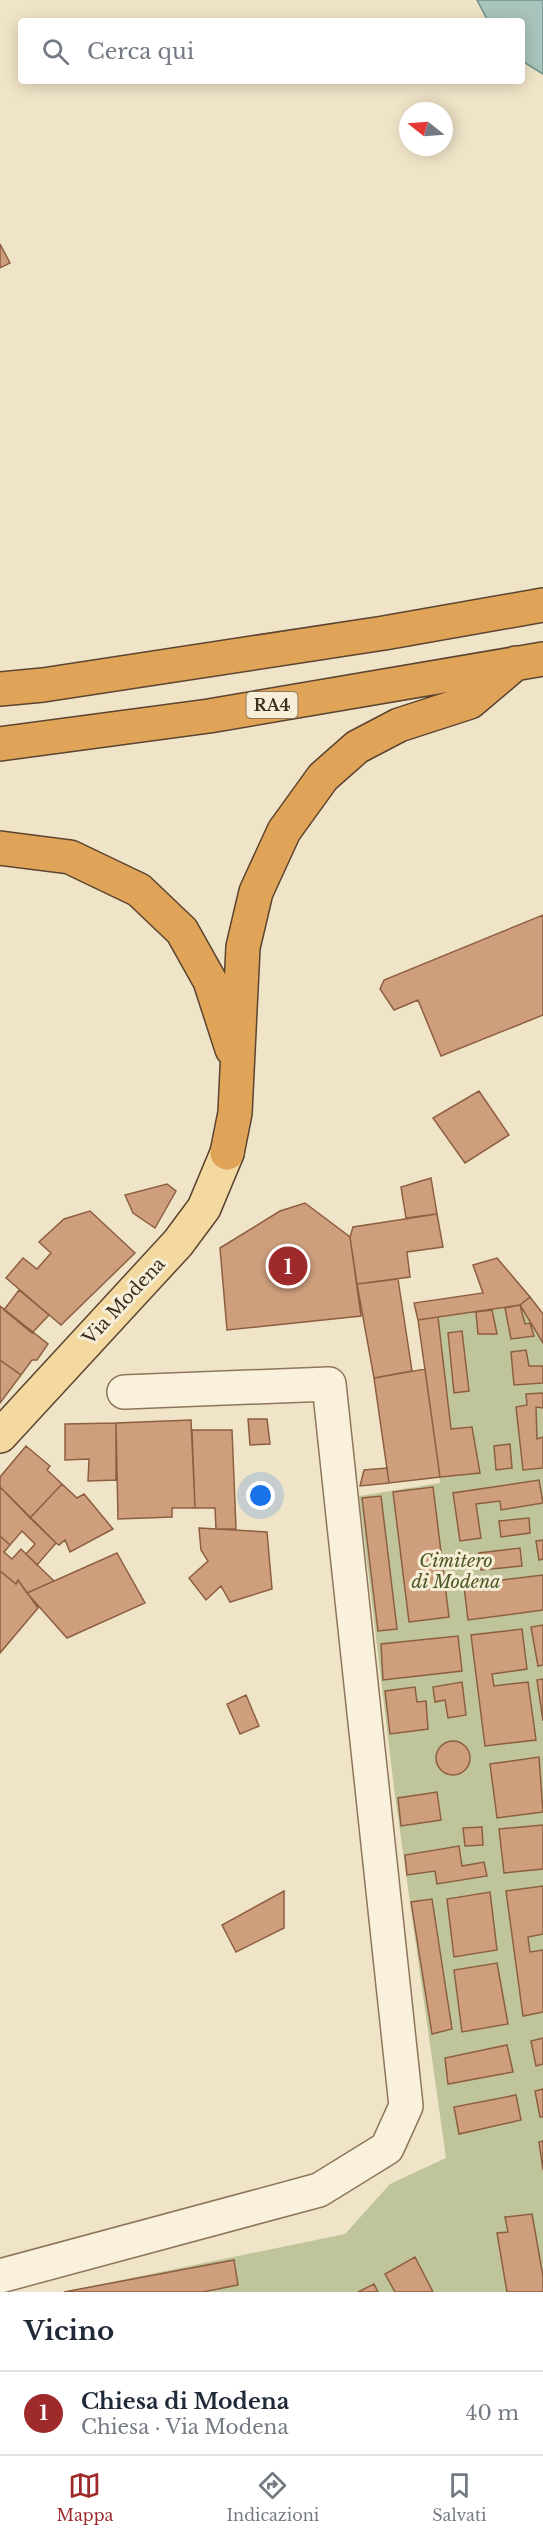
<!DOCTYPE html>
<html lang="it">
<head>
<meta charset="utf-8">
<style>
	:root { --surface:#fff; --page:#f6f6f7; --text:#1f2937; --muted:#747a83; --line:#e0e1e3; --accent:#9e2a2b }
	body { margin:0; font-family:"Libre Baskerville",serif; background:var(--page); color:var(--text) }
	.compass { position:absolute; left:399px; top:102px; width:54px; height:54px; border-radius:50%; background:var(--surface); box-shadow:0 3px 15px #0003; rotate:287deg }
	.you { position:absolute; left:261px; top:1496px; width:21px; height:21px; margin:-15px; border:4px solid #fff; border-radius:50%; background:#1a73e8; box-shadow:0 0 0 9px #1a73e833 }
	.badge { display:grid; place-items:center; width:39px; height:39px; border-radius:50%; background:var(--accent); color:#fff; font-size:20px; font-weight:700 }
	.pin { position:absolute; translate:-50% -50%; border:3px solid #fff; box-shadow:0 2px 6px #0006 }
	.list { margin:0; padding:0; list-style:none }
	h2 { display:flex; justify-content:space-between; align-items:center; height:78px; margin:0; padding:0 24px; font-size:26px }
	h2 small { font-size:20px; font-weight:400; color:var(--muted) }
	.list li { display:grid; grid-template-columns:39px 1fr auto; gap:18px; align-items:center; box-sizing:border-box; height:84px; padding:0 24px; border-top:2px solid var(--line) }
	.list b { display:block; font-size:22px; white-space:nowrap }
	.list p { margin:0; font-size:20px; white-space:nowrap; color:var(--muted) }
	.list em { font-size:20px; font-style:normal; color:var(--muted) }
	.icon { flex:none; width:33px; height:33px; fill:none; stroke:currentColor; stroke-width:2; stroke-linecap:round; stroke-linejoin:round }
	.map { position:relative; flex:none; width:543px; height:2292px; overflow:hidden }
	.search { position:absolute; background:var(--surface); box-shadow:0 3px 15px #0003; left:18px; right:18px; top:18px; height:66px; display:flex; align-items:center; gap:15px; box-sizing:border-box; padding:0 21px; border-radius:6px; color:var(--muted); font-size:22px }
	.sheet { height:162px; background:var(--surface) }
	nav { display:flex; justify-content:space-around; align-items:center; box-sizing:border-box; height:84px; border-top:2px solid var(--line); background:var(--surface); font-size:16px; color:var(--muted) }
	nav a { display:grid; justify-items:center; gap:3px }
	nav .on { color:var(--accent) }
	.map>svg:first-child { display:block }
</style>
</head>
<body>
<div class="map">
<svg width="543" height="2292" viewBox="0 0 543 2292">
	<rect width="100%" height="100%" fill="#f0e4c8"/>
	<path fill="#bfc49a" d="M 535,1302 L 543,1313 L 543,2292 L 63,2292 L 345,2234 L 390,2184 L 446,2158 L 395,1796 L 359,1496 L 440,1483 L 418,1320 Z"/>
	<path fill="#a9c4bc" stroke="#6f938a" stroke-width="1.5" d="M 477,0 L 543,0 L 543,74 L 522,61 L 522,21 L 488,21 Z"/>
	<path fill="#cf9f7d" stroke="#8d5f41" stroke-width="1.5" d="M 0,244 L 10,263 L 0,268 Z
		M 543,915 L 543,1015 L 441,1056 L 418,1000 L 394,1010 L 380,989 L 384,980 Z
		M 479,1091 L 509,1135 L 465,1163 L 433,1118 Z
		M 431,1178 L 437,1214 L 406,1218 L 401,1187 Z
		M 167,1184 L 176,1191 L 155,1228 L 133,1213 L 125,1195 Z
		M 305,1203 L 350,1237 L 361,1316 L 227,1330 L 220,1248 L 280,1211 Z
		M 90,1211 L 135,1253 L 61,1325 L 6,1278 L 23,1258 L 37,1269 L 51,1253 L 39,1242 L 64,1219 Z
		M 437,1214 L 443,1247 L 407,1252 L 410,1277 L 357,1284 L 350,1237 L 353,1227 Z
		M 497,1258 L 530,1297 L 520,1305 L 418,1320 L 414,1303 L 483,1293 L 473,1265 Z
		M 398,1279 L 412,1371 L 374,1378 L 357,1284 Z
		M 19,1290 L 49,1315 L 32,1333 L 4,1310 Z
		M 530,1297 L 543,1314 L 543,1343 L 520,1305 Z
		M 520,1305 L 525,1324 L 530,1323 L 534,1336 L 511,1339 L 505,1308 Z
		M 0,1306 L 48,1344 L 37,1360 L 32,1360 L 21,1375 L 0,1360 Z
		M 492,1310 L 497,1334 L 478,1334 L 476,1312 Z
		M 438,1317 L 451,1429 L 472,1427 L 480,1473 L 440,1477 L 418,1320 Z
		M 462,1331 L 469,1391 L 454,1393 L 448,1333 Z
		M 526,1350 L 529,1366 L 543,1366 L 543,1383 L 514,1385 L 511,1352 Z
		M 0,1360 L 21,1375 L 0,1403 Z
		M 425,1369 L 440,1477 L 389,1483 L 374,1378 Z
		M 543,1393 L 543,1408 L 536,1407 L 537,1439 L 543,1437 L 543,1468 L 523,1470 L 516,1407 L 527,1405 L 526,1394 Z
		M 248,1419 L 267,1419 L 270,1444 L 250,1445 Z
		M 191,1420 L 195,1508 L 172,1508 L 172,1517 L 118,1519 L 116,1423 Z
		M 116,1423 L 116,1480 L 88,1481 L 89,1459 L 65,1460 L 65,1424 Z
		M 192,1430 L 232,1430 L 236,1529 L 216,1529 L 215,1508 L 195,1508 Z
		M 510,1444 L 512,1468 L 496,1470 L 494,1446 Z
		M 26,1446 L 50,1466 L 47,1470 L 62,1484 L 30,1518 L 0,1487 L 0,1477 Z
		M 387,1468 L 389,1483 L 360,1486 L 364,1470 Z
		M 539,1480 L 543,1503 L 501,1510 L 500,1501 L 476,1504 L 481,1538 L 460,1541 L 453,1493 Z
		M 62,1484 L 77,1498 L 84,1494 L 113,1529 L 70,1552 L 65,1540 L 59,1545 L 56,1543 L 30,1518 Z
		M 0,1487 L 56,1543 L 37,1565 L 26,1554 L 35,1544 L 22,1531 L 10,1545 L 0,1536 Z
		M 433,1487 L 449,1617 L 409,1622 L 393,1492 Z
		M 381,1496 L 397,1629 L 378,1631 L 362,1498 Z
		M 529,1518 L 530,1533 L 501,1537 L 499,1521 Z
		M 199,1528 L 267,1532 L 272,1589 L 230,1602 L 221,1586 L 206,1600 L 189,1578 L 208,1561 L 201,1550 Z
		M 0,1536 L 10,1545 L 4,1552 L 12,1559 L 21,1549 L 54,1581 L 27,1593 L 18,1580 L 16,1584 L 0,1571 Z
		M 543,1540 L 543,1559 L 539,1560 L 536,1541 Z
		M 520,1548 L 522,1566 L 481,1570 L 479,1553 Z
		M 117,1553 L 145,1603 L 67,1638 L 27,1593 Z
		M 0,1571 L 16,1584 L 18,1580 L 38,1608 L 0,1653 Z
		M 543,1575 L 543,1610 L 468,1620 L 463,1578 L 484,1576 L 485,1582 Z
		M 543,1625 L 543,1665 L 538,1666 L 531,1627 Z
		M 522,1629 L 527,1669 L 492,1674 L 494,1686 L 528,1682 L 536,1740 L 485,1746 L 471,1635 Z
		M 458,1636 L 462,1671 L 383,1680 L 381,1644 Z
		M 543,1679 L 543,1721 L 537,1680 Z
		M 462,1682 L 466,1715 L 448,1718 L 445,1700 L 435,1702 L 433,1687 Z
		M 415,1687 L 417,1702 L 426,1701 L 428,1729 L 390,1734 L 385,1691 Z
		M 246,1695 L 259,1726 L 240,1734 L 227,1704 Z
		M436 1758a17 17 0 1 1 34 0a17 17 0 1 1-34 0Z
		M 539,1757 L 543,1812 L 497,1818 L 490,1764 Z
		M 437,1792 L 441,1820 L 401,1826 L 398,1798 Z
		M 543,1825 L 543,1869 L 504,1873 L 499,1829 Z
		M 482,1827 L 483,1845 L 465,1846 L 463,1828 Z
		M 459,1846 L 462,1866 L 484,1862 L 487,1876 L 437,1884 L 435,1871 L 407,1875 L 405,1855 Z
		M 543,1886 L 543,1934 L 528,1937 L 530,1952 L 543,1950 L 543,2012 L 523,2016 L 506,1891 Z
		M 284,1891 L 284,1928 L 236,1952 L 222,1925 Z
		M 490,1892 L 497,1950 L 454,1957 L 447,1899 Z
		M 432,1899 L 452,2029 L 432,2034 L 411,1902 Z
		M 497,1963 L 508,2024 L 462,2032 L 454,1970 Z
		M 543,2038 L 543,2064 L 536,2066 L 531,2041 Z
		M 507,2045 L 513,2072 L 448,2084 L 445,2058 Z
		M 543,2089 L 543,2117 L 540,2117 L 535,2091 Z
		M 516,2095 L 521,2120 L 459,2134 L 454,2107 Z
		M 543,2141 L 543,2170 L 539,2142 Z
		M 532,2214 L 543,2276 L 543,2292 L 507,2292 L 497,2233 L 508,2232 L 505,2217 Z
		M 415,2257 L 433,2292 L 395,2292 L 385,2274 Z
		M 234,2260 L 238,2285 L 203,2292 L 64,2292 Z
		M 374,2284 L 378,2292 L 358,2292 Z"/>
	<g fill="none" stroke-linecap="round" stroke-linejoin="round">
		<defs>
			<path id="minor" d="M 0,2276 L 319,2190 L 387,2148 L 406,2106 L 329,1384 L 124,1392"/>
			<path id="major" d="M 0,1436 L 178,1243 L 204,1208 L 227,1153"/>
			<path id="highway" d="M 0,689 L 43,685 L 384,633 L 543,605
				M 0,744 L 209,716 L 543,659
				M 0,848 L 70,857 L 139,890 L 182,931 L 210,981 L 232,1049
				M 227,1153 L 235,1113 L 243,947 L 256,892 L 284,831 L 323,777 L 357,747 L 399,725 L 470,702 L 516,663"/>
		</defs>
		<use href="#minor" stroke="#8d765c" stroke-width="36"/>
		<use href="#major" stroke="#5b4430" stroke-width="36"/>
		<use href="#highway" stroke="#5b4430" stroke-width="36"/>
		<use href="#minor" stroke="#faf1dc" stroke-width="33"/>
		<use href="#major" stroke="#f3d9a0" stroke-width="33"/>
		<use href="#highway" stroke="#e0a458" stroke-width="33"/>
	</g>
	<g text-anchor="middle" stroke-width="6" stroke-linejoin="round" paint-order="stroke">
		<rect fill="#f7eed8" stroke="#756857" stroke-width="1.5" x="246.5" y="692" width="51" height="26" rx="4.5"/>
		<g font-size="16" font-weight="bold" fill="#3d2e20">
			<text x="272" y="711">RA4</text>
		</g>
		<g font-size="18" fill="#3d2e20" stroke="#f7eed8">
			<text transform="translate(124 1301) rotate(-47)" y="6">Via Modena</text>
		</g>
		<g font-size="18" font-style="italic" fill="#4d5a26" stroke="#f7eed8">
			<text x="456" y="1567">Cimitero<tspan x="456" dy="21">di Modena</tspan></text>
		</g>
	</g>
</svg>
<svg class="compass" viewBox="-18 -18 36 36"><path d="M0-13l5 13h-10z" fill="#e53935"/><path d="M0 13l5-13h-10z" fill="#747a83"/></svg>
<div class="you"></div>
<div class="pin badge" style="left:288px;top:1266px">1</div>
<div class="search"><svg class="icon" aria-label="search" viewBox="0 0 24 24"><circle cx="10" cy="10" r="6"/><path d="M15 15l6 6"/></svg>Cerca qui</div>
</div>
<section class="sheet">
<h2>Vicino<small></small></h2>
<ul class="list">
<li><span class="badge">1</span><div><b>Chiesa di Modena</b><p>Chiesa · Via Modena</p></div><em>40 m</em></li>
</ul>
</section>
<nav>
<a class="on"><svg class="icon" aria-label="map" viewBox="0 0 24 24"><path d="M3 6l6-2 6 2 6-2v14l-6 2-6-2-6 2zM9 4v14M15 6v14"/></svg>Mappa</a>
<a><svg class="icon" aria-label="directions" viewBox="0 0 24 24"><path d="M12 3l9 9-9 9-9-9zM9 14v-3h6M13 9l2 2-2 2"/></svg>Indicazioni</a>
<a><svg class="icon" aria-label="saved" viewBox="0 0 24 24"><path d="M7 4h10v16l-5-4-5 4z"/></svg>Salvati</a>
</nav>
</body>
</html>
